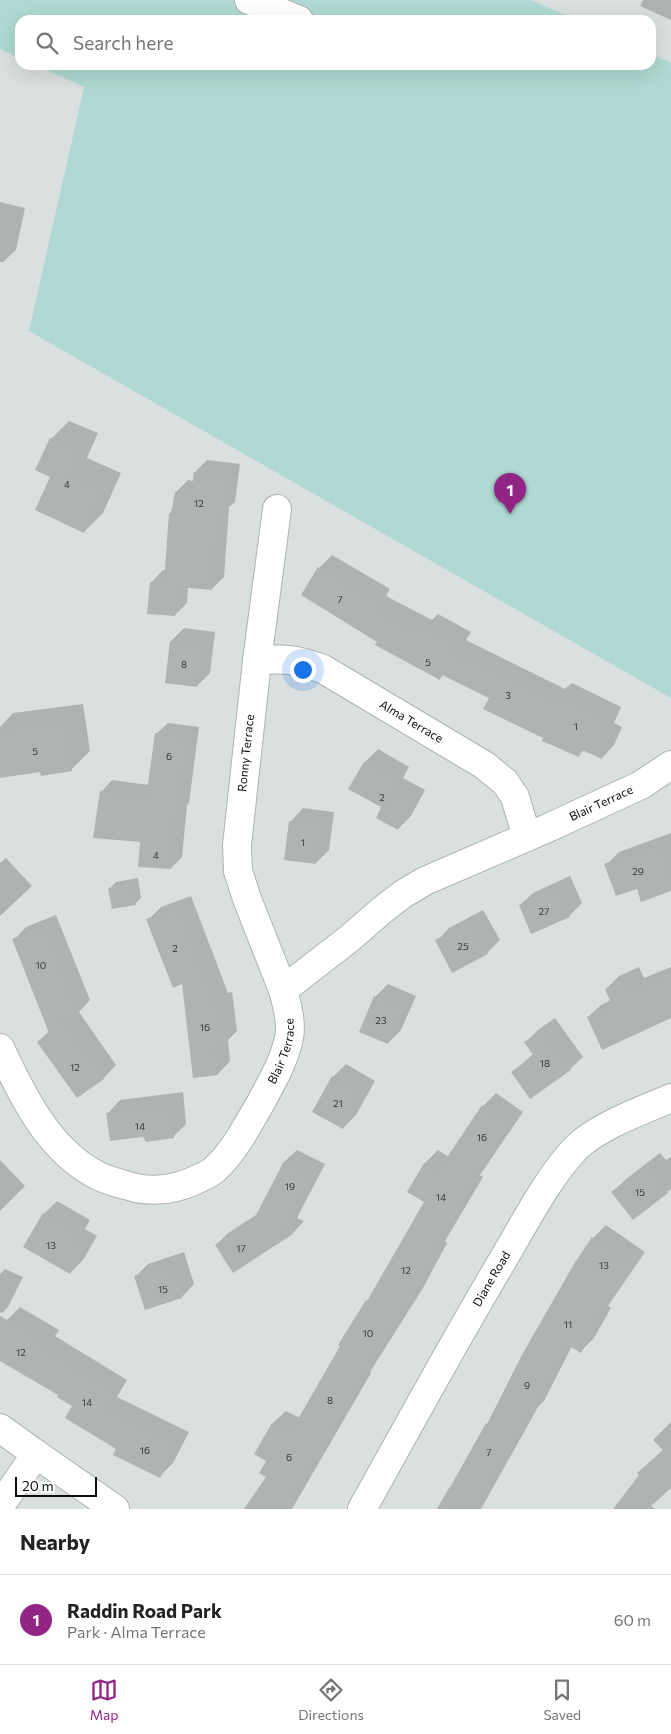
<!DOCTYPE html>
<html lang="en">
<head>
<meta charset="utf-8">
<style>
	:root { --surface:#fff; --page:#f6f6f6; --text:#222; --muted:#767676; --line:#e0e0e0; --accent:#922485 }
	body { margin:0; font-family:Commissioner,sans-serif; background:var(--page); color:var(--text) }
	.scale { position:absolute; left:15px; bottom:12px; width:82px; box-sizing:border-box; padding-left:5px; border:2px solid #0c0e0e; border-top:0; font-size:14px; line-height:18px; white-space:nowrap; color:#0c0e0e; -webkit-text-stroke:4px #fff; paint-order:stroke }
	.you { position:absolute; left:302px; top:669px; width:18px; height:18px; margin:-12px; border:4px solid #fff; border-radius:50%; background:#1a73e8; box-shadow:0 0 0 8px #1a73e833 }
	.badge { display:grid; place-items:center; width:32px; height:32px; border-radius:50%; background:var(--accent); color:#fff; font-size:16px; font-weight:700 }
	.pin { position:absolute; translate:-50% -41px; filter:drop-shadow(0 1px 2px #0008) }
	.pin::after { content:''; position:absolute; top:26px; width:18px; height:15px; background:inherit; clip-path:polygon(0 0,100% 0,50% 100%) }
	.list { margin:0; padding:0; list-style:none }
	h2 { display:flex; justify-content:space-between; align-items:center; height:65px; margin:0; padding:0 20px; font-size:21px }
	h2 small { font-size:16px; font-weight:400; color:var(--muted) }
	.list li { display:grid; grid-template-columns:32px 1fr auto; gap:15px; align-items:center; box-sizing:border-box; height:90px; padding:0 20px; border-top:1px solid var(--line) }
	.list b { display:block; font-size:19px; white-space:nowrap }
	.list p { margin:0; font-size:16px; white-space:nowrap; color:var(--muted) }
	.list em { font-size:16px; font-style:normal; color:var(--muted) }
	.icon { flex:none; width:28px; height:28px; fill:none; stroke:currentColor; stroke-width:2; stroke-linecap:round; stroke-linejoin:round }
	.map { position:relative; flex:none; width:671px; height:1509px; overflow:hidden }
	.search { position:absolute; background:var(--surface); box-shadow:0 5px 20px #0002; left:15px; right:15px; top:15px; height:55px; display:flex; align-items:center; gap:12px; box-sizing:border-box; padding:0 18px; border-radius:15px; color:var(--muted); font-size:19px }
	.sheet { height:155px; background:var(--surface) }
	nav { display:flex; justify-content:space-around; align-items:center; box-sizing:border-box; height:70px; border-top:1px solid var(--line); background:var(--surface); font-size:14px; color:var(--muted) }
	nav a { display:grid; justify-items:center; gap:2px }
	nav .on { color:var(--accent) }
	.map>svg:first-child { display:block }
</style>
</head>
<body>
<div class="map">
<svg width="671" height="1509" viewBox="0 0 671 1509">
	<rect width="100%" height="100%" fill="#dae0df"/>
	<path fill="#afd9d2" d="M 0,0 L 531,0 L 576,20 L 20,20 L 20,58 L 0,49 Z
		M 651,54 L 671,63 L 671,698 L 29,331 L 84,87 L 36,65 L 651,65 Z"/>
	<path fill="#0003" d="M 643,0 L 671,0 L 671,20 L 640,6 Z
		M 0,202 L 25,208 L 16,250 L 3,262 L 0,262 Z
		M 69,421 L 98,433 L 87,458 L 121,473 L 103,513 L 84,532 L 52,476 L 51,439 Z
		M 207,460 L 240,464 L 235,502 L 229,507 L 224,577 L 212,589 L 188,587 L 187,603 L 175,615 L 151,583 L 163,570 L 166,571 L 170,513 L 173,510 L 176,492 L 188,480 L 194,481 L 195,472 Z
		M 332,555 L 390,589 L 386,596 L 432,620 L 438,614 L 471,632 L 466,640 L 565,689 L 572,683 L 621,707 L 614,723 L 622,727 L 614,745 L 602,758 L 584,750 L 578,756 L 545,738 L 491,698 L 444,674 L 440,678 L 303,595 L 319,568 Z
		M 184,628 L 215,632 L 210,673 L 197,686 L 171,641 Z
		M 83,704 L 90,751 L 71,770 L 0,770 L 0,727 L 13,713 Z
		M 168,723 L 199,727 L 189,803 L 187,805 L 182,857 L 171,868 L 141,841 L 101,792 L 112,780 L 149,785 L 156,734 Z
		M 378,749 L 409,767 L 403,778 L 425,790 L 411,816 L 398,829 L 383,807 L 350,789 L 365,762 Z
		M 303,808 L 334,812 L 329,850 L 316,863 L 291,821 Z
		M 671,833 L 671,889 L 606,865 L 619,852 Z
		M 6,858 L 32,886 L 0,916 L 0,863 Z
		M 570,876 L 582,903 L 569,916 L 520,905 L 533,893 Z
		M 138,878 L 141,898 L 135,904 L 110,888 L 116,882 Z
		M 191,896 L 228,993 L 232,992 L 237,1031 L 228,1040 L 230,1061 L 218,1074 L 183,982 L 148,920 L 161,907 Z
		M 483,910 L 500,940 L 487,953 L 437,941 L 449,928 Z
		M 56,915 L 90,1000 L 79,1012 L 116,1065 L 104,1078 L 77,1097 L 38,1042 L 50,1030 L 14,940 L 26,927 Z
		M 639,967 L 644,978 L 671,967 L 671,1017 L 588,1017 L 601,1005 L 611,1000 L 606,989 L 619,976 Z
		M 388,984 L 416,996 L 401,1030 L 388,1043 L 375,997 Z
		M 555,1018 L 583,1057 L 570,1069 L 513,1072 L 534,1053 L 526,1042 L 538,1030 Z
		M 346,1064 L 375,1081 L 356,1115 L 343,1128 L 333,1077 Z
		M 183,1092 L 186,1124 L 173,1137 L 143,1135 L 141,1136 L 108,1113 L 120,1100 Z
		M 496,1093 L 523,1112 L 480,1175 L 483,1177 L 445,1241 L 447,1243 L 423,1288 L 370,1372 L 371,1373 L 292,1509 L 245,1509 L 267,1476 L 268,1460 L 256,1453 L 273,1423 L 286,1411 L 300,1418 L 426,1201 L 408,1191 L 425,1163 L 438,1150 L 449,1157 L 483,1106 Z
		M 297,1150 L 325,1164 L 297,1218 L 304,1221 L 293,1233 L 233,1271 L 216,1245 L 228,1233 L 259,1213 L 285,1161 Z
		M 660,1153 L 666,1160 L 671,1157 L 671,1189 L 633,1218 L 613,1192 L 626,1179 Z
		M 0,1160 L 25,1186 L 0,1211 Z
		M 57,1201 L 90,1220 L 85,1229 L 97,1236 L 83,1260 L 70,1273 L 44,1214 Z
		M 606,1225 L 645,1252 L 608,1306 L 611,1308 L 594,1338 L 581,1351 L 572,1346 L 544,1401 L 538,1407 L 481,1509 L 437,1509 L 449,1488 L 454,1483 L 593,1238 Z
		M 184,1252 L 194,1284 L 182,1297 L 135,1277 L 148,1264 Z
		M 5,1269 L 23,1277 L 8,1307 L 2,1313 L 0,1312 L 0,1274 Z
		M 20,1307 L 59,1330 L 55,1336 L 127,1380 L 117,1397 L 189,1432 L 173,1463 L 160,1476 L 118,1449 L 60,1394 L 0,1359 L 0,1333 L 7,1320 Z
		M 671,1422 L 671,1486 L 650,1505 L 655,1509 L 614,1509 L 640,1475 L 639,1473 L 663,1450 L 653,1440 Z"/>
	<path fill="#afb4b3" d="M 50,438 L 80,452 L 69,476 L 103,492 L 84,533 L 35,510 L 50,477 L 35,470 Z
		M 194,472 L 228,476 L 223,515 L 218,514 L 212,590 L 177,587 L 175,616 L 147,614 L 150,582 L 164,583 L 169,513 L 171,513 L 175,492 L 191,494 Z
		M 318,567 L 378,603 L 374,609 L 420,633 L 424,626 L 459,645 L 454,653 L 555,703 L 558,695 L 609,720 L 602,736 L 610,740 L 602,759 L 582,750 L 579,757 L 542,741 L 543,738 L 483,709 L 489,698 L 442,675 L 440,680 L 375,645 L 377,642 L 301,595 Z
		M 170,641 L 203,645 L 197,687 L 165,683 Z
		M 65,722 L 72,771 L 41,776 L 40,772 L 0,778 L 0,731 Z
		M 155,733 L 188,738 L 178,815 L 176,815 L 171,869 L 138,867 L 140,842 L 93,838 L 100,791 L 146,798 Z
		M 364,762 L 397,780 L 391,791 L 413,804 L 398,830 L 376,818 L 381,807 L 348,789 Z
		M 289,821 L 321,825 L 316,864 L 284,860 Z
		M 659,844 L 671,878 L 671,891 L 641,902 L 637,889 L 616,896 L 604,864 Z
		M 132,884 L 136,905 L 112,909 L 108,888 Z
		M 557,888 L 570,917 L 531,934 L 519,905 Z
		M 178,908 L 215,1005 L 220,1004 L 225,1045 L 214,1046 L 218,1075 L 193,1078 L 182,984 L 173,988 L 146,919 Z
		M 470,922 L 488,954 L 452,973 L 435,940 Z
		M 44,927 L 79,1014 L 61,1017 L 104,1079 L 77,1098 L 37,1042 L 49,1033 L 12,939 Z
		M 671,974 L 671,1018 L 602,1050 L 587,1017 L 612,1005 L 605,989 L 626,979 L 631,990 Z
		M 374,996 L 404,1009 L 388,1044 L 359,1032 Z
		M 542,1030 L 571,1070 L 530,1099 L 511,1072 L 534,1056 L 524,1042 Z
		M 332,1076 L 363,1094 L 343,1129 L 312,1112 Z
		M 170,1105 L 174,1138 L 146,1142 L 141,1134 L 142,1137 L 110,1141 L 106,1113 Z
		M 482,1105 L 511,1125 L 469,1189 L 471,1190 L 433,1254 L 436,1256 L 410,1302 L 358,1385 L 359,1386 L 333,1432 L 286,1509 L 244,1509 L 266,1477 L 259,1473 L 266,1461 L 254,1454 L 272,1423 L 290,1433 L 340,1346 L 338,1345 L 366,1300 L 367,1301 L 424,1202 L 407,1192 L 424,1163 L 438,1171 Z
		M 284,1161 L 314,1176 L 286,1230 L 293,1234 L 233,1273 L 215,1245 L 254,1219 Z
		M 647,1164 L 668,1193 L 633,1220 L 611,1192 Z
		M 43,1213 L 78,1233 L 73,1242 L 85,1249 L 70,1274 L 23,1247 Z
		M 592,1237 L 634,1266 L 596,1319 L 599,1321 L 581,1353 L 568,1345 L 531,1415 L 529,1414 L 476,1509 L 438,1509 L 486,1423 L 487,1424 L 523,1353 L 574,1264 Z
		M 171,1264 L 182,1298 L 145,1310 L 134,1276 Z
		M 0,1316 L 47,1343 L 43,1349 L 115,1393 L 105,1410 L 177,1445 L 160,1478 L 113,1455 L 116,1449 L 65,1418 L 72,1406 L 57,1397 L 58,1395 L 0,1361 Z
		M 671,1443 L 671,1488 L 648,1509 L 613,1509 L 639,1475 L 637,1473 Z"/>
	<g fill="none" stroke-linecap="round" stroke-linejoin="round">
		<defs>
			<g id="minor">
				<path d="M 249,0 L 299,20"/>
				<path d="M 277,509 L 257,661 L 237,845 L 238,871 L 247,899 L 283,990"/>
				<path id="s1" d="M 257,661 C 285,658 296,659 323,669 L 484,765 L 505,782 L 515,797 L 527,837"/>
				<path id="s2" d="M 0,1048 C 22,1095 47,1147 93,1173 C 106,1181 122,1184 136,1188 C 160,1193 181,1188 202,1177 C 206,1175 211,1173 215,1169 C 234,1152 247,1126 260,1104 C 271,1083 284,1062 289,1038 C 292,1023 287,1005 283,990 L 350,938 L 381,911 L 403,894 L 425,881 L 550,827 L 641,785 L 671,765"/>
				<path d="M 0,1428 L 36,1454 L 0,1506"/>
				<path d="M 36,1454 L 115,1509"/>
				<path id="s3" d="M 362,1509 C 409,1425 455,1340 504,1258 C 524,1224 550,1174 577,1147 C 599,1126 643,1110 671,1098"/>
			</g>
		</defs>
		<use href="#minor" stroke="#adb3b2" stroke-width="30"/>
		<use href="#minor" stroke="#fff" stroke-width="28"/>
	</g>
	<g text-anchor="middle" stroke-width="4" stroke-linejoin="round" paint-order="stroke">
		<g font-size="10" fill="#353837">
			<text x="67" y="488">4</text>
			<text x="199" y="507">12</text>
			<text x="340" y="603">7</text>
			<text x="428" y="666">5</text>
			<text x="184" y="668">8</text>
			<text x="508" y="699">3</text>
			<text x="576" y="730">1</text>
			<text x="35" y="755">5</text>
			<text x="169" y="760">6</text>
			<text x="382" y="801">2</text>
			<text x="303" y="846">1</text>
			<text x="156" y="859">4</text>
			<text x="638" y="875">29</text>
			<text x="544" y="915">27</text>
			<text x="463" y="950">25</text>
			<text x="175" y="952">2</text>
			<text x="41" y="969">10</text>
			<text x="381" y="1024">23</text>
			<text x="205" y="1031">16</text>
			<text x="545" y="1067">18</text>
			<text x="75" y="1071">12</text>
			<text x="338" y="1107">21</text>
			<text x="140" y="1130">14</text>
			<text x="482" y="1141">16</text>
			<text x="290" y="1190">19</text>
			<text x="640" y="1196">15</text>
			<text x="441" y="1201">14</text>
			<text x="51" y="1249">13</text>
			<text x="241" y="1252">17</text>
			<text x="604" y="1269">13</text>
			<text x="406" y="1274">12</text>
			<text x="163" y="1293">15</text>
			<text x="568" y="1328">11</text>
			<text x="368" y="1337">10</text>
			<text x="21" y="1356">12</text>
			<text x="527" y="1389">9</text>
			<text x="330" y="1404">8</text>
			<text x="87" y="1406">14</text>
			<text x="145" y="1454">16</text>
			<text x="489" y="1456">7</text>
			<text x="289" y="1461">6</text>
		</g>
		<g font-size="12" fill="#0c0e0e" stroke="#fff">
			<text dy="4" stroke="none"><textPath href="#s1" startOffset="170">Alma Terrace</textPath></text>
			<text transform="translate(246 753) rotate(-84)" y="4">Ronny Terrace</text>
			<text dy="4" stroke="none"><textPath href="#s2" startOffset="860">Blair Terrace</textPath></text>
			<text dy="4" stroke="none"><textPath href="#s2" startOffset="425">Blair Terrace</textPath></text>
			<text dy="4" stroke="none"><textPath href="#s3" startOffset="264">Diane Road</textPath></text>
		</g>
	</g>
</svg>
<div class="scale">20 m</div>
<div class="you"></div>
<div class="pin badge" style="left:510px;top:514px">1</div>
<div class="search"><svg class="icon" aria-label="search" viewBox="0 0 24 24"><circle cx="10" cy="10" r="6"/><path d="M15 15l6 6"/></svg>Search here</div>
</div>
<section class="sheet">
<h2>Nearby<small></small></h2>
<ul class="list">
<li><span class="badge">1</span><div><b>Raddin Road Park</b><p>Park · Alma Terrace</p></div><em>60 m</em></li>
</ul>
</section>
<nav>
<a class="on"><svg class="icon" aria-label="map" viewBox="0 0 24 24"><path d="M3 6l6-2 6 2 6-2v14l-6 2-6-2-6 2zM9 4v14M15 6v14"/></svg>Map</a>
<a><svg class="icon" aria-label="directions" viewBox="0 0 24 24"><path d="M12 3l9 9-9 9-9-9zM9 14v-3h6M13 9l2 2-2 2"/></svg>Directions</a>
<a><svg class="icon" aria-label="saved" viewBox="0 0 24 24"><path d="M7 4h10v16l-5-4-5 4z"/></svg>Saved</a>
</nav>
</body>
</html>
